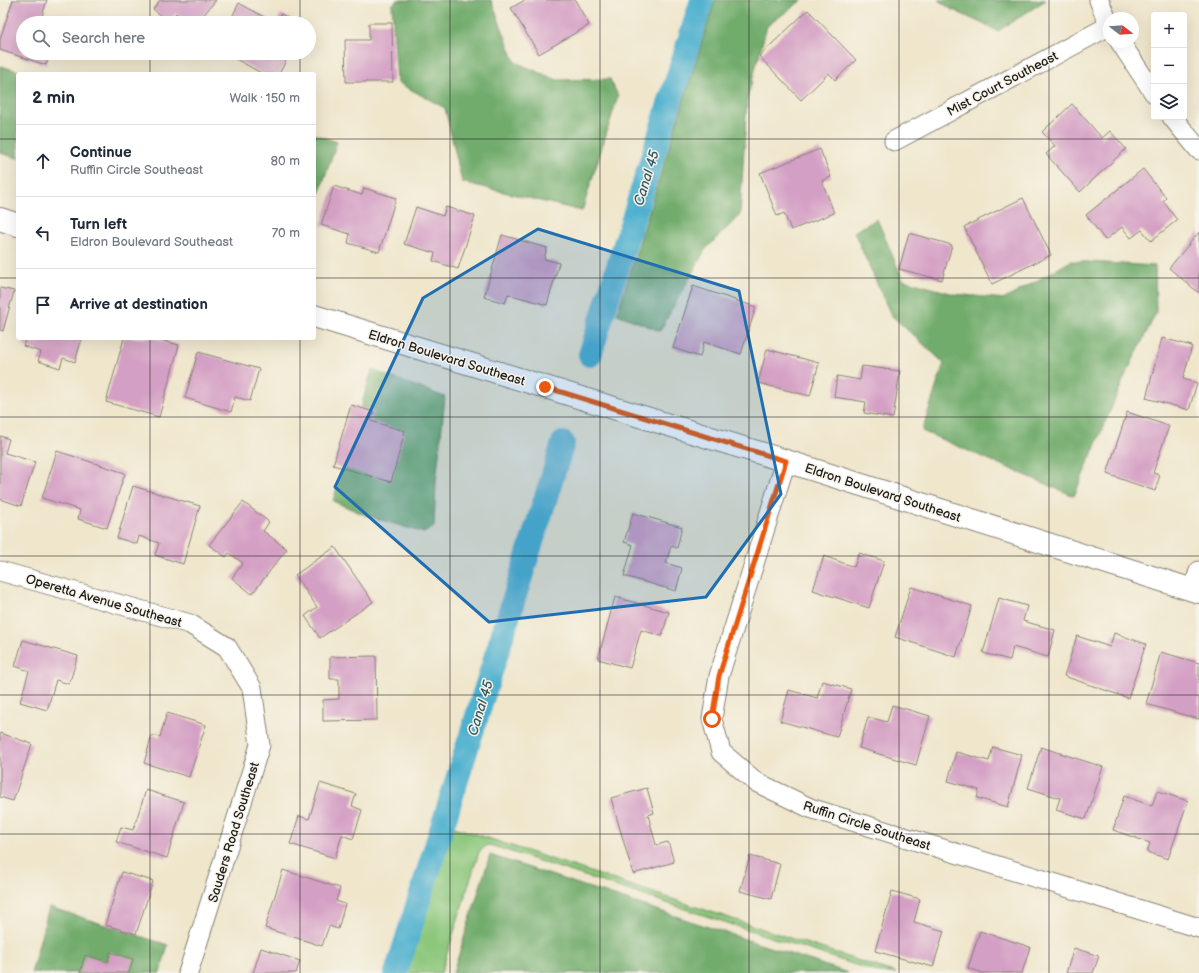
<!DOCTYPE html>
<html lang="en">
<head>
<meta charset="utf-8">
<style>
	:root { --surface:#fff; --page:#f2f2f3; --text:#1f2937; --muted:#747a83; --line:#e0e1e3 }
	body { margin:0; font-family:"Balsamiq Sans",sans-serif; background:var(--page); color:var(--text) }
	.controls { position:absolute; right:12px; top:12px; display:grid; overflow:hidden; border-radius:4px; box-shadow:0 4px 16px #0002 }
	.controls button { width:36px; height:36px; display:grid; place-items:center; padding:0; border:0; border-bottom:1px solid var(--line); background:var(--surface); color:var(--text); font:20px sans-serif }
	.compass { position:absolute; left:1103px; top:12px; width:36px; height:36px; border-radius:50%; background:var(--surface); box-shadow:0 4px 16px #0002; rotate:107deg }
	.stop { position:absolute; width:12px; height:12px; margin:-9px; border:3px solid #ea580c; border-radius:50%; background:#fff }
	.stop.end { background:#ea580c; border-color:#fff; box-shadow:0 1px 4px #0008 }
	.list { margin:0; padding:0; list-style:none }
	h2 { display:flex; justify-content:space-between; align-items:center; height:52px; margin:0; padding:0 16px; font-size:17px }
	h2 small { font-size:13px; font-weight:400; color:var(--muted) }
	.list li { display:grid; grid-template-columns:26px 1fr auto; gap:12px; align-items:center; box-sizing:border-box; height:72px; padding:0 16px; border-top:1px solid var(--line) }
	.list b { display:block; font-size:15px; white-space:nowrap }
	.list p { margin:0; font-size:13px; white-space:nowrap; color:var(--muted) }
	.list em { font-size:13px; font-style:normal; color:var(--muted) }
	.icon { flex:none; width:22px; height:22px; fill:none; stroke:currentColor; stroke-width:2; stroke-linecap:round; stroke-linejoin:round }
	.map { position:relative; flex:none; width:1199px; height:973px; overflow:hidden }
	.search { position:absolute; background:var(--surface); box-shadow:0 4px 16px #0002; left:16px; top:16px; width:300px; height:44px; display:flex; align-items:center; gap:10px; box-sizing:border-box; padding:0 14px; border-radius:22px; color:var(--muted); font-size:15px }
	.panel { position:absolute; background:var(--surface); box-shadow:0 4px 16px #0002; left:16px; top:72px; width:300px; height:268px; border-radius:4px }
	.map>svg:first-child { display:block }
</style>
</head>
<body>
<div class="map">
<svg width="1199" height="973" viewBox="0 0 1199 973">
	<rect width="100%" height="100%" fill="#f7f3e8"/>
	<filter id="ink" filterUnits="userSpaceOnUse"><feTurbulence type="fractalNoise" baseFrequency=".025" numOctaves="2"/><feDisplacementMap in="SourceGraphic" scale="8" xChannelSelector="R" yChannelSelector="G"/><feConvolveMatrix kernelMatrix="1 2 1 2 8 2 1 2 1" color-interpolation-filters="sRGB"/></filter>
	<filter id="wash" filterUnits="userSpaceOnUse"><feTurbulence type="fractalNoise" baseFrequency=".012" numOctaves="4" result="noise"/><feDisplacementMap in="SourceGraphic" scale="16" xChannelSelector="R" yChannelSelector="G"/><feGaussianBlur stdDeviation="0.9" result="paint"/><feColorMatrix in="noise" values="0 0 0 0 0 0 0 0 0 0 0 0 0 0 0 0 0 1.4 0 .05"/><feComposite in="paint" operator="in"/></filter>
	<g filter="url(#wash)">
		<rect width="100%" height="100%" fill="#efe6cc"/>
		<path fill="#8cc77c" stroke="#54724c" d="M 448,825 L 896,973 L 880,973 L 493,846 L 487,845 L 479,852 L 441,973 L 398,973 Z"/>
		<path fill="#71ac6c" stroke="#466444" d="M 397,0 L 491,0 L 515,62 L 557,80 L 610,79 L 618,96 L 582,211 L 462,182 L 445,108 L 397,82 L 392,5 Z
			M 715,0 L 802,0 L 767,26 L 747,99 L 740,215 L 705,250 L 660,331 L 617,314 Z
			M 938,0 L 1046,0 L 998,31 L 951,9 Z
			M 0,66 L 29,74 L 18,74 L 18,158 L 0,153 Z
			M 314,134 L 337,142 L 314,208 Z
			M 877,219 L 903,280 L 954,294 L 1005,299 L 1071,261 L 1155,266 L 1156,313 L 1124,378 L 1074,496 L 922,431 L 944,363 L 891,315 L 854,232 Z
			M 372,370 L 445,397 L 436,482 L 434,527 L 424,533 L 365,515 L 333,501 Z
			M 490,855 L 848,973 L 453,973 Z
			M 49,907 L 168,945 L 160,973 L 31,973 Z"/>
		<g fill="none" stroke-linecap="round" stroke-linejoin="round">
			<path stroke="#50b1cf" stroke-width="24" d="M 590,355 L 702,0
				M 396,973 L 563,443"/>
		</g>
		<g id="blocks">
			<path fill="#d49fc4" d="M 13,0 L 47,0 L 41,20 L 50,23 L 23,23 L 23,53 L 50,53 L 46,65 L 0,50 L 0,39 Z
				M 160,0 L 216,0 L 197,23 L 187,23 L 176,13 L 168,22 L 153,9 Z
				M 525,0 L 575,0 L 589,25 L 539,54 L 511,8 Z
				M 239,3 L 275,23 L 229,23 Z
				M 808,10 L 856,60 L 835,80 L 829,73 L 801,100 L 759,56 Z
				M 281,14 L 297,23 L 276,23 Z
				M 369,23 L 392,23 L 393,82 L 346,82 L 345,40 L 369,40 Z
				M 225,53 L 290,53 L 279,74 L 263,74 Z
				M 1072,104 L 1102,138 L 1110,131 L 1126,149 L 1080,192 L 1046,154 L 1055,146 L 1042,132 Z
				M 820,149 L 831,177 L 822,181 L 834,213 L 791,230 L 784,213 L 777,216 L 760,173 Z
				M 1143,169 L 1166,198 L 1163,201 L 1177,220 L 1151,241 L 1142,230 L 1131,238 L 1122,227 L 1105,240 L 1086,215 Z
				M 334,186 L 362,195 L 364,188 L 396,198 L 379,252 L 348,243 L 350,234 L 321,225 Z
				M 1023,198 L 1051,255 L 992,284 L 964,227 Z
				M 416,207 L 443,216 L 446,207 L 475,216 L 458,269 L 433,261 L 435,253 L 404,244 Z
				M 1199,232 L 1199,293 L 1169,268 Z
				M 909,233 L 952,245 L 942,280 L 899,269 Z
				M 502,235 L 547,248 L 544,259 L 559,263 L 547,305 L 508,294 L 505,303 L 484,297 Z
				M 693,286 L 756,307 L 741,354 L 704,342 L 700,357 L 673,348 Z
				M 0,288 L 14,291 L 3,331 L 0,330 Z
				M 26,338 L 82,338 L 75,362 L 63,358 L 60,368 L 38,361 L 41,352 L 23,346 Z
				M 124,338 L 153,338 L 179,345 L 159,417 L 106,402 Z
				M 1162,338 L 1192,346 L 1183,379 L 1197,383 L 1189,410 L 1146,398 Z
				M 767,349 L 819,363 L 810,396 L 758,383 Z
				M 198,352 L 259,369 L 250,401 L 235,397 L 231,412 L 185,398 Z
				M 862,366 L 900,371 L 893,418 L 864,413 L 866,402 L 834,397 L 837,376 L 860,380 Z
				M 351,405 L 374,412 L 371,421 L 405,431 L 391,482 L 333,465 Z
				M 1127,412 L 1169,426 L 1153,473 L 1160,475 L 1155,491 L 1107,474 Z
				M 0,436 L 9,439 L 5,453 L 35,462 L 21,506 L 0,499 Z
				M 57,451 L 125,473 L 107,528 L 78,519 L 80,510 L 42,498 Z
				M 133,486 L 200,506 L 183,564 L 155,555 L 159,543 L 139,536 L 137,544 L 117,538 Z
				M 243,502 L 269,522 L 263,531 L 287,549 L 252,594 L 232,578 L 243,563 L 229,553 L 226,557 L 209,545 Z
				M 633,513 L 682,527 L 677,548 L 671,546 L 666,563 L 682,568 L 676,591 L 624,576 L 633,545 L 624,542 Z
				M 335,547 L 373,602 L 320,638 L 305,616 L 317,607 L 295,575 Z
				M 859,553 L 884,561 L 869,608 L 813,590 L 824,556 L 854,567 Z
				M 911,587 L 972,606 L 956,657 L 895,637 Z
				M 615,597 L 669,612 L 662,636 L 641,630 L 630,668 L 598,659 Z
				M 999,598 L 1027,606 L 1023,621 L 1055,630 L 1048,657 L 1013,647 L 1010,660 L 983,653 Z
				M 1114,633 L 1146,644 L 1128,698 L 1064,676 L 1077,636 L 1110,647 Z
				M 23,640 L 78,656 L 69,684 L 56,680 L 47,710 L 20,702 L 29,671 L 15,666 Z
				M 1161,652 L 1199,663 L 1199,719 L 1146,704 Z
				M 376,656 L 377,720 L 323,721 L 323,700 L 339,699 L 339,679 L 330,679 L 330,657 Z
				M 822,681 L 851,689 L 837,737 L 780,721 L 789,690 L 817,698 Z
				M 892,705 L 930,716 L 916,765 L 859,748 L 868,717 L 887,722 Z
				M 167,713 L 206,725 L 189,777 L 144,763 L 152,735 L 160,737 Z
				M 0,733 L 32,744 L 13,801 L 0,797 Z
				M 993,747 L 1022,755 L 1008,807 L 977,798 L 979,790 L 948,781 L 956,752 L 989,761 Z
				M 1041,747 L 1103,767 L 1086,819 L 1056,810 L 1060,798 L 1028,788 Z
				M 320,783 L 356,794 L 352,806 L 362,810 L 353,839 L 342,835 L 335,858 L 290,844 L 299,816 L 309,819 Z
				M 647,788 L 654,813 L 648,815 L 656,845 L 668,842 L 674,862 L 633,874 L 611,798 Z
				M 146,790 L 184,802 L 167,858 L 116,842 L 121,827 L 133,830 Z
				M 1157,791 L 1188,801 L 1168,859 L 1147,852 L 1150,843 L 1113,830 L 1124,796 L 1152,806 Z
				M 750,856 L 780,864 L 771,899 L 740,891 Z
				M 283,870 L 340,888 L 336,901 L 345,904 L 338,929 L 329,926 L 322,946 L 265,928 Z
				M 122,872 L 153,881 L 136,934 L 105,925 Z
				M 892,891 L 920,899 L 914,922 L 944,931 L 933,967 L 875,951 Z
				M 980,931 L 1030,947 L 1022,973 L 983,973 L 968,968 Z
				M 261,948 L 300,961 L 296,973 L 253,973 Z
				M 1074,948 L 1099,956 L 1093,973 L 1066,973 Z
				M 110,952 L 133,959 L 129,973 L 80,973 L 85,955 L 108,962 Z"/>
		</g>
	</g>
	<g filter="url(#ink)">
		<use href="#blocks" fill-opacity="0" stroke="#868174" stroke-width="1"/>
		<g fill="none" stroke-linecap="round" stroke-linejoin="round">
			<defs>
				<path id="minor" d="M 1099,0 L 1109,25
					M 1120,42 L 1154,93
					M 1172,117 L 1199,150
					M 894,141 L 1109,26
					M 786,461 L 719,676 L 712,719 L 721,752 L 756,782 L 810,808 L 1199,928
					M 0,571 L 190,624 L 227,647 L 252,688 L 260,745 L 188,973
					M 1193,590 L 1199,571"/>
				<path id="tertiary" d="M 0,219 L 18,225
					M 314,316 L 786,461 L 1199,592"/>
			</defs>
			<use href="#minor" stroke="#868174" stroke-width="21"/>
			<use href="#tertiary" stroke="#868174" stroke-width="24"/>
			<use href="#minor" stroke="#fff" stroke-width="19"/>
			<use href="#tertiary" stroke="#fff" stroke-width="22"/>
		</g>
	</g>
	<g fill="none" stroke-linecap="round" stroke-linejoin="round" filter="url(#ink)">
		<path stroke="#ea580c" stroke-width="5" d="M 545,387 L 786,461 L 719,676 L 712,719"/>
	</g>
	<path fill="#1f6fb2" fill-opacity="0.2" stroke="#1f6fb2" stroke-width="3" stroke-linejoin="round" d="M 538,229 L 739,291 L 781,494 L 706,597 L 489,622 L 335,487 L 423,298 Z"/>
	<path fill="none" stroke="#1c1c1c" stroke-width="1" stroke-opacity="0.55" d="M 150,0 L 150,23M 300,0 L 300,23M 450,0 L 450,973M 600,0 L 600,973M 749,0 L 749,973M 899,0 L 899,973M 1049,0 L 1049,973M 150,53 L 150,74M 300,53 L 300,74M 0,139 L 18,139M 314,139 L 1199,139M 0,278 L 18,278M 314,278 L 1199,278M 150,338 L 150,973M 300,338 L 300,973M 0,417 L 1199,417M 0,556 L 1199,556M 0,695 L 1199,695M 0,834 L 1199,834"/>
	<g text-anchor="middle" stroke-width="3" stroke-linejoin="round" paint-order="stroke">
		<g font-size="13" fill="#1c1c1c" stroke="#f7f3e8">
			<text transform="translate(1002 83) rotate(-28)" y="5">Mist Court Southeast</text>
			<text transform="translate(447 357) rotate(17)" y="5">Eldron Boulevard Southeast</text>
			<text transform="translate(883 492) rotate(18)" y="5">Eldron Boulevard Southeast</text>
			<text transform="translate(104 600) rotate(16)" y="5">Operetta Avenue Southeast</text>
			<text transform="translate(867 825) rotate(18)" y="5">Ruffin Circle Southeast</text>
			<text transform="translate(233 832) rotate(-73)" y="5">Sauders Road Southeast</text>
		</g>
		<g font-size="14" font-style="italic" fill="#315864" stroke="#f7f3e8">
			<text transform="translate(646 178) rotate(-73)" y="5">Canal 45</text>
			<text transform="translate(480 708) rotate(-73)" y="5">Canal 45</text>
		</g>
	</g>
</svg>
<div class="controls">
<button>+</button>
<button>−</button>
<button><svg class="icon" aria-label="layers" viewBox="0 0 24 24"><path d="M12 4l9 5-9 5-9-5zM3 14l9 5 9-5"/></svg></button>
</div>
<svg class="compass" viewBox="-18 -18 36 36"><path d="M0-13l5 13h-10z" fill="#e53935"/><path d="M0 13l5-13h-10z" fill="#747a83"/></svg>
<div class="stop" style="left:712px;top:719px"></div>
<div class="stop end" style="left:545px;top:387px"></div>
<div class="search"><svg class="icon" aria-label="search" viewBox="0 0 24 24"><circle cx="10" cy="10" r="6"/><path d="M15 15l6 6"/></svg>Search here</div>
<section class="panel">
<h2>2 min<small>Walk · 150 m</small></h2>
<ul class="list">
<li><svg class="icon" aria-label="ahead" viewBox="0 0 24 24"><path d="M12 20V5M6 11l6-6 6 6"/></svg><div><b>Continue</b><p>Ruffin Circle Southeast</p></div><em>80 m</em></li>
<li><svg class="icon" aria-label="left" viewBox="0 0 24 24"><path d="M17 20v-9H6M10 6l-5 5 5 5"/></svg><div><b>Turn left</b><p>Eldron Boulevard Southeast</p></div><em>70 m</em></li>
<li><svg class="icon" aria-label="arrive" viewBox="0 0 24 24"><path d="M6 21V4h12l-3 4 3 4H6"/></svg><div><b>Arrive at destination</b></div></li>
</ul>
</section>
</div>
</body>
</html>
